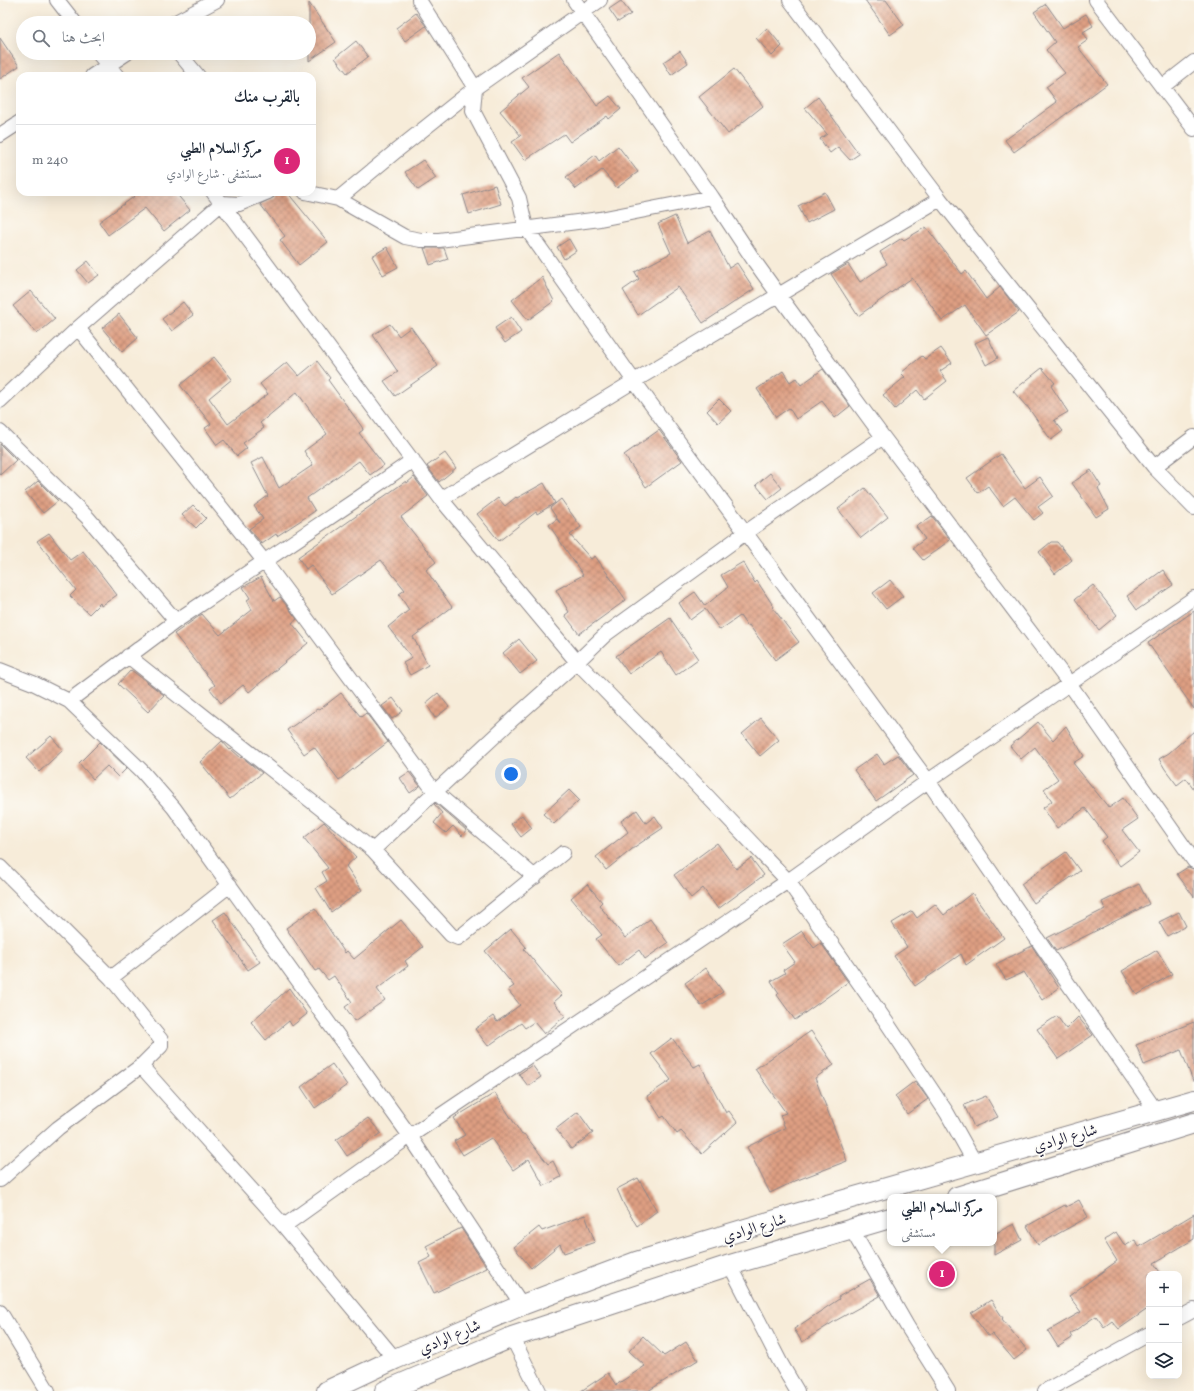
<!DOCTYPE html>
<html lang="ar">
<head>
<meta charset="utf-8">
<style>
	:root { --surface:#fff; --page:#f6f6f7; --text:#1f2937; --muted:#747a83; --line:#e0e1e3; --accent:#db2777 }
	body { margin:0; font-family:Vollkorn,Amiri,serif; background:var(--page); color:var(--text); direction:rtl }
	.controls { position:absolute; right:12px; bottom:12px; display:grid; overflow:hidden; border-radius:8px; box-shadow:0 4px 16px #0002 }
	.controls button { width:36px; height:36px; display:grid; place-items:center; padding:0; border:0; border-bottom:1px solid var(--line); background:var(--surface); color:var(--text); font:20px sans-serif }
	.you { position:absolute; left:511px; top:774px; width:14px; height:14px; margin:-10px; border:3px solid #fff; border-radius:50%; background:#1a73e8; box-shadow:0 0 0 6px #1a73e833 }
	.badge { display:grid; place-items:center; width:26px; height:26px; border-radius:50%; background:var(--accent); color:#fff; font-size:13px; font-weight:700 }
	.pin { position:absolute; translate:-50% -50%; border:2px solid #fff; box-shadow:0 1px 4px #0006 }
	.popup { position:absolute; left:887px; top:1194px; width:110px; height:52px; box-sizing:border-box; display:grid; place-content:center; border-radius:8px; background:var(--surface); filter:drop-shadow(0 1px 3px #0005); font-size:13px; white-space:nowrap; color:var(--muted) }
	.popup b { font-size:15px; color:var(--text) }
	.popup::after { content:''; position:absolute; left:50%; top:100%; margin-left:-8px; border:8px solid transparent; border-top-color:var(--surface) }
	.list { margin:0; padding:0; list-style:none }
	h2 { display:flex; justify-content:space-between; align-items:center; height:52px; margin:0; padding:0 16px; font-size:17px }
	h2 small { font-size:13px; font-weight:400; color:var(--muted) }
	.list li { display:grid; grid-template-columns:26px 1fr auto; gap:12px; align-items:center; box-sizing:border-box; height:72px; padding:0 16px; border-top:1px solid var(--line) }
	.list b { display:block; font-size:15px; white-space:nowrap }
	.list p { margin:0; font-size:13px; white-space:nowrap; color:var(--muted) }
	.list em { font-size:13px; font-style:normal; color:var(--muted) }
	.icon { flex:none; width:22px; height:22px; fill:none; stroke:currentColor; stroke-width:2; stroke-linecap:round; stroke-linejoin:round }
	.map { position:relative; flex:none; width:1194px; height:1391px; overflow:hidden; direction:ltr }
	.search { position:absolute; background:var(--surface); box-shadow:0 4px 16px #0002; left:16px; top:16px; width:300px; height:44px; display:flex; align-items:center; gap:10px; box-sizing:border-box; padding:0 14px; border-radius:22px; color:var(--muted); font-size:15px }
	.panel { position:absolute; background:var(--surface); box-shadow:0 4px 16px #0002; left:16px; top:72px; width:300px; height:124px; border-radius:12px; direction:rtl }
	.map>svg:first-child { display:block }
</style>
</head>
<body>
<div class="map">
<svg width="1194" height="1391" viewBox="0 0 1194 1391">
	<defs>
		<pattern id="building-cross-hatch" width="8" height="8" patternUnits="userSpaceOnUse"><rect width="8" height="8" fill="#de9f82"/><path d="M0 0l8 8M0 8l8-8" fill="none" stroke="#b4816c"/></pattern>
	</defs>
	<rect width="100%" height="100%" fill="#fdfcf7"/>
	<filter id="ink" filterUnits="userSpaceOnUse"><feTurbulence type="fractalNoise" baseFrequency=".025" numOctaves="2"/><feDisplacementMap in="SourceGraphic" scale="8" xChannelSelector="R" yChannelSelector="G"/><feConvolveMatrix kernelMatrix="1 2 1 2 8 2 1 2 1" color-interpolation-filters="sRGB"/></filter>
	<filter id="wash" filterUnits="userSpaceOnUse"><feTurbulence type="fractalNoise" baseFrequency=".012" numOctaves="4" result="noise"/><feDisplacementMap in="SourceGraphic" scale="16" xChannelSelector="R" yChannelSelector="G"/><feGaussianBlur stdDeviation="0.9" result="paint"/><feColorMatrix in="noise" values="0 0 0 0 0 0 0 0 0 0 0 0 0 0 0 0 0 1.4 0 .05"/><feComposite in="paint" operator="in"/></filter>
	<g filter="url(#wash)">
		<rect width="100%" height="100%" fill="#f7ecd9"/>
		<g id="blocks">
			<path fill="url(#building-cross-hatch)" d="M 865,0 L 886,0 L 904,25 L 890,35 Z
				M 621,1 L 631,14 L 618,22 L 609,9 Z
				M 309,3 L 336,42 L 309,61 Z
				M 1046,4 L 1063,28 L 1086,14 L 1093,26 L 1083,32 L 1088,40 L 1078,47 L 1107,84 L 1014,152 L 1005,140 L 1057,102 L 1046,87 L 1065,73 L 1046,50 L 1055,42 L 1034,12 Z
				M 416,13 L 426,26 L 405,41 L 396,28 Z
				M 767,28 L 782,46 L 772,56 L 756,38 Z
				M 0,38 L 19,66 L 0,79 Z
				M 356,41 L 368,57 L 347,73 L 335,58 Z
				M 680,51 L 688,63 L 671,75 L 663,62 Z
				M 559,52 L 597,106 L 610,96 L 621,109 L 609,119 L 607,116 L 570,142 L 564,134 L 525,160 L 512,142 L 521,136 L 500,111 L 529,87 L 522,78 Z
				M 734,69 L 763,106 L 728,134 L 699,97 Z
				M 818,97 L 859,154 L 850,160 L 838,147 L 830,153 L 820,139 L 827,134 L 805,108 Z
				M 618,146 L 638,172 L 617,188 L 602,170 L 576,189 L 566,177 L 595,155 L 599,161 Z
				M 423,160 L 436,178 L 418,190 L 405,172 Z
				M 495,185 L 501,204 L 469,214 L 463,195 Z
				M 132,192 L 175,192 L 190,210 L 164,231 L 145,208 L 108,235 L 99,222 L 135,196 Z
				M 276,192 L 287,192 L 328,242 L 299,265 L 280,240 L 285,236 L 260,204 L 274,197 Z
				M 825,192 L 834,209 L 807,223 L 798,206 Z
				M 675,216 L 687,243 L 710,231 L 729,268 L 737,263 L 754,289 L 703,323 L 678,287 L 638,315 L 623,290 L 639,279 L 635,272 L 671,253 L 658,224 Z
				M 926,227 L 962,274 L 966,271 L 986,299 L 1000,287 L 1019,312 L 986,335 L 965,305 L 942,321 L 912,278 L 858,316 L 831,274 L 848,264 L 860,282 L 887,264 L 880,252 L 902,238 L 904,240 Z
				M 569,239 L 576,251 L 564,259 L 557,247 Z
				M 387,247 L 398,267 L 383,275 L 372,256 Z
				M 424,248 L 444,248 L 448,259 L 430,265 Z
				M 88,261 L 99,275 L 88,283 L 77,270 Z
				M 542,277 L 554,301 L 528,320 L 512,300 Z
				M 31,291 L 55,319 L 37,334 L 13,306 Z
				M 183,302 L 193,315 L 172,331 L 162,319 Z
				M 119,314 L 138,338 L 122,352 L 102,328 Z
				M 511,317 L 521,332 L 505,343 L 495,328 Z
				M 390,324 L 399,336 L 411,327 L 438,366 L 395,396 L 384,381 L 398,372 L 373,335 Z
				M 988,337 L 998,358 L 986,365 L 975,343 Z
				M 941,348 L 952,363 L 940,371 L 947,381 L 924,399 L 917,390 L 895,409 L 883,395 L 905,377 L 901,373 L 922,356 L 925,359 Z
				M 214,357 L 232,379 L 209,398 L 228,424 L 268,394 L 260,384 L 287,362 L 299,376 L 317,361 L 330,378 L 328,380 L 362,427 L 363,430 L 359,433 L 384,465 L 370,475 L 359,461 L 307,498 L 315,511 L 277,536 L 276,534 L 262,544 L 249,529 L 263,519 L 254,506 L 268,496 L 251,463 L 263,457 L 279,488 L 313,465 L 304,451 L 327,434 L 297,392 L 260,423 L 264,428 L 243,443 L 247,448 L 237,456 L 224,440 L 217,445 L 205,428 L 211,424 L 180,385 Z
				M 1042,368 L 1055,383 L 1051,386 L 1068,412 L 1054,420 L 1063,431 L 1051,440 L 1027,406 L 1026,406 L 1013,391 Z
				M 823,369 L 850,406 L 835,418 L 822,401 L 796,419 L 789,408 L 776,417 L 757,389 L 783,371 L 790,382 L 796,378 L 801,385 Z
				M 719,399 L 731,411 L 718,423 L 707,411 Z
				M 659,430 L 682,461 L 646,487 L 624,455 Z
				M 0,444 L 16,460 L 0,475 Z
				M 445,453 L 456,468 L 439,482 L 427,466 Z
				M 1001,454 L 1025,488 L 1040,477 L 1053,496 L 1038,507 L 1043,513 L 1034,520 L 1015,497 L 1003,506 L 988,486 L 978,493 L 967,478 Z
				M 1091,470 L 1101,486 L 1098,488 L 1109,509 L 1096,517 L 1072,483 Z
				M 770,473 L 782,488 L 768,499 L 756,485 Z
				M 414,477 L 428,496 L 401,517 L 436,562 L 426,570 L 452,607 L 413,637 L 428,665 L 410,675 L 403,663 L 412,658 L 388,627 L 409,610 L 399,594 L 405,590 L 381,560 L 332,594 L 311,565 L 306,569 L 298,557 L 406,481 L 407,483 Z
				M 38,481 L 58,501 L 43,513 L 25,492 Z
				M 544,483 L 555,503 L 537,514 L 536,512 L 499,541 L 477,514 L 498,498 L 505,506 L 516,497 L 517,498 Z
				M 865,488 L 888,517 L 861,538 L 838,509 Z
				M 561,499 L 581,527 L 570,535 L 591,559 L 595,556 L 626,600 L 579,634 L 565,615 L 569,612 L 556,590 L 583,575 L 549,525 L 557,519 L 560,523 L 550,508 Z
				M 193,505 L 206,518 L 196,528 L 182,515 Z
				M 932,516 L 950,540 L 923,560 L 913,548 L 925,539 L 916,527 Z
				M 49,533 L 70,560 L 83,551 L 117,595 L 101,606 L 100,603 L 89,614 L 70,596 L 76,590 L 37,541 Z
				M 1051,542 L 1057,542 L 1072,560 L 1055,574 L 1039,552 Z
				M 743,562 L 755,583 L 757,581 L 774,607 L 773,608 L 799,642 L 775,660 L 749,625 L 747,626 L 740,616 L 720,630 L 705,609 L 690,620 L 679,603 L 695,592 L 705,606 L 728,587 L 721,575 Z
				M 1163,570 L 1173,585 L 1137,610 L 1127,596 Z
				M 261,577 L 274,601 L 280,597 L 297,619 L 292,623 L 308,643 L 249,692 L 243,685 L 221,703 L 210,689 L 215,685 L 174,634 L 202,614 L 220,635 L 252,610 L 247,600 L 250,598 L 243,587 Z
				M 890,580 L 903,596 L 886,609 L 873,593 Z
				M 1093,585 L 1117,615 L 1099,630 L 1075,599 Z
				M 1194,611 L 1194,709 L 1148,643 Z
				M 670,618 L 698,659 L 676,675 L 661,652 L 629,674 L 616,656 Z
				M 519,639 L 537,661 L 520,674 L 503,653 Z
				M 131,670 L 164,695 L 148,712 L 118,684 Z
				M 341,693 L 361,717 L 366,713 L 388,742 L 339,780 L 314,747 L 304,754 L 287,730 L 317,709 L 319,710 Z
				M 438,693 L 449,707 L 435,718 L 426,703 Z
				M 393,698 L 403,711 L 392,719 L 382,706 Z
				M 761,718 L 779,740 L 760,756 L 742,734 Z
				M 1038,722 L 1053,740 L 1066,726 L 1084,756 L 1073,763 L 1109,808 L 1123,798 L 1138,819 L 1122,830 L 1139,852 L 1120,866 L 1102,841 L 1107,837 L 1085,808 L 1057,828 L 1043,808 L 1052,801 L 1044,789 L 1058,779 L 1035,747 L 1021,759 L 1010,746 Z
				M 1194,731 L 1194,789 L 1186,778 L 1177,785 L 1165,769 L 1159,759 L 1169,753 Z
				M 51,736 L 63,750 L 39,772 L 26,758 Z
				M 222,741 L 230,750 L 231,749 L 241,758 L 242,757 L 262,773 L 230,799 L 200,762 Z
				M 100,742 L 127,768 L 118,777 L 107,766 L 93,779 L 79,763 Z
				M 877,754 L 884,764 L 898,755 L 913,775 L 876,801 L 854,770 Z
				M 409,772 L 420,786 L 410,793 L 400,778 Z
				M 569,790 L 579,800 L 554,824 L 543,814 Z
				M 435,803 L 466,830 L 462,836 L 453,826 L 446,833 L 434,823 L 442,813 L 434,804 Z
				M 637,810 L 646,823 L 655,816 L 663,828 L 636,846 L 606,870 L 596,857 L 628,832 L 621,821 Z
				M 522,815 L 532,828 L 521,837 L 511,824 Z
				M 324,822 L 356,857 L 346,866 L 362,890 L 331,912 L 316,888 L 327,881 L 322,872 L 328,868 L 304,838 Z
				M 717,843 L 736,869 L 751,858 L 764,875 L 718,909 L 703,888 L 691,898 L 674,875 Z
				M 1066,852 L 1080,871 L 1034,903 L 1021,884 Z
				M 1188,867 L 1194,869 L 1194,897 L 1177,874 Z
				M 587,884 L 602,902 L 599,905 L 625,938 L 650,919 L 668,943 L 645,959 L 639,950 L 618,966 L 596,939 L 602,935 L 571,898 Z
				M 1139,884 L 1149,904 L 1056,951 L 1047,938 L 1105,909 L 1102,902 Z
				M 972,893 L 1004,938 L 966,965 L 961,954 L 915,986 L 894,956 L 907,947 L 892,923 L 912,911 L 917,918 L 935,904 L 944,915 Z
				M 315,908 L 345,953 L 347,951 L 354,959 L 401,920 L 423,947 L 405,961 L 408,966 L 377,989 L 385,1000 L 355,1021 L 345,1007 L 352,1002 L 334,976 L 328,980 L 319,969 L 315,971 L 286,928 Z
				M 225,912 L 260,962 L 248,970 L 213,920 Z
				M 1179,912 L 1186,926 L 1167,936 L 1159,922 Z
				M 511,929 L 526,947 L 524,949 L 562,995 L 554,1002 L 565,1016 L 544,1034 L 534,1022 L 525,1028 L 521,1023 L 488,1046 L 475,1029 L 493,1016 L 497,1022 L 520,1005 L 508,990 L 514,986 L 485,951 Z
				M 802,931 L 814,948 L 821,943 L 848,982 L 795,1020 L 777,995 L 779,993 L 771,981 L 785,973 L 783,970 L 795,962 L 782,944 Z
				M 1032,946 L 1059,988 L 1042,1000 L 1024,972 L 1006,980 L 996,964 Z
				M 1157,950 L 1172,974 L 1137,995 L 1122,971 Z
				M 706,968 L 723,992 L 701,1006 L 685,983 Z
				M 289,988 L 307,1014 L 292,1026 L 289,1021 L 266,1040 L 251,1022 Z
				M 1057,1016 L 1066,1029 L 1078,1017 L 1093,1035 L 1058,1059 L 1037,1029 Z
				M 1194,1022 L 1194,1081 L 1193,1081 L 1181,1050 L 1144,1065 L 1136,1045 Z
				M 811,1031 L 834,1065 L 815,1078 L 847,1161 L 795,1181 L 770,1193 L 747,1147 L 785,1128 L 780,1115 L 786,1113 L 755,1069 Z
				M 672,1038 L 694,1067 L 700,1064 L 726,1113 L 729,1111 L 737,1122 L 702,1154 L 681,1131 L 677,1134 L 664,1116 L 661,1118 L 647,1096 L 671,1080 L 651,1054 Z
				M 332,1064 L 347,1085 L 315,1108 L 301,1087 Z
				M 532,1065 L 541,1077 L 528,1086 L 519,1074 Z
				M 915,1081 L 928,1099 L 907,1114 L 895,1096 Z
				M 495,1093 L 522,1135 L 524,1134 L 548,1164 L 553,1161 L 561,1177 L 544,1186 L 529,1159 L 513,1170 L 491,1138 L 463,1155 L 454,1141 L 465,1135 L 454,1118 Z
				M 986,1096 L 998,1117 L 974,1127 L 964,1105 Z
				M 578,1112 L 593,1133 L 571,1149 L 556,1129 Z
				M 368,1118 L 381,1133 L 347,1156 L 336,1140 Z
				M 638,1178 L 657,1211 L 637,1226 L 624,1205 L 617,1189 Z
				M 1079,1200 L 1088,1217 L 1038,1245 L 1027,1226 L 1065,1205 L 1066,1207 Z
				M 1194,1214 L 1194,1239 L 1154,1263 L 1161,1274 L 1149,1274 L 1149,1308 L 1119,1329 L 1112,1321 L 1104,1327 L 1096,1316 L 1070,1334 L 1072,1338 L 1058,1347 L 1048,1331 L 1081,1312 L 1069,1296 L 1117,1261 L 1104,1240 L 1116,1232 L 1125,1246 L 1135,1240 L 1139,1247 Z
				M 585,1215 L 595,1242 L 564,1253 L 560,1244 L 531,1268 L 514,1247 L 539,1227 L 542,1231 Z
				M 1014,1224 L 1022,1240 L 994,1255 L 994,1234 Z
				M 461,1228 L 487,1268 L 434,1293 L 419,1263 L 431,1257 L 426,1246 Z
				M 870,1279 L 880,1296 L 835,1321 L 802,1342 L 794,1329 L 839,1299 L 838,1297 Z
				M 991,1300 L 1003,1318 L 1002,1319 L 1027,1350 L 1014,1360 L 992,1334 L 988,1336 L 971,1313 Z
				M 643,1336 L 664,1356 L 686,1342 L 698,1360 L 648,1391 L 581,1391 L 608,1373 L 616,1385 L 645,1366 L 629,1351 Z"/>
		</g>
	</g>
	<g filter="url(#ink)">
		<use href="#blocks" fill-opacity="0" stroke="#8c878a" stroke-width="1"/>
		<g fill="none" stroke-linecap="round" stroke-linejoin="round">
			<defs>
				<path id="street" d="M 57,0 L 75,23
					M 419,0 L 475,88 L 473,111 L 519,198 L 526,228 L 634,381 L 928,781 L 1156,1111
					M 574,0 L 712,197 L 755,262 L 778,294 L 883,437 L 1069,683 L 1194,861
					M 790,0 L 940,199 L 1154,467 L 1194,508
					M 1096,0 L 1194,129
					M 174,23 L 217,0
					M 98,53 L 117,76
					M 179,53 L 198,76
					M 92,76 L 127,53
					M 1162,87 L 1194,62
					M 0,135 L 20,122
					M 213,192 L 441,499 L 577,662 L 691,779 L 788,881 L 887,1023 L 947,1113 L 975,1163
					M 305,192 L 338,199 L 405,237 L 421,240 L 439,240 L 600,219 L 712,197
					M 338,199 L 396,151 L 475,88 L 600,0
					M 78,328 L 264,561 L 435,792 L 535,877
					M 0,401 L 78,328 L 222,203 L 239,204 L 268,192
					M 0,432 L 88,518 L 176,621
					M 1154,467 L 1194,437
					M 441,499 L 634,381 L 940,199
					M 128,656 L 373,850 L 451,935 L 458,938 L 465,933 L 563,853
					M 0,670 L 33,683 L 69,701 L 141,770 L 174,808 L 410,1136 L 522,1305
					M 69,701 L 176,621 L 357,499 L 413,460
					M 373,850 L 514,718 L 577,662 L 606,634 L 745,533 L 883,437
					M 0,867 L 111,978
					M 230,885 L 111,978 L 161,1040 L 161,1046 L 141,1066 L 284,1226 L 395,1359
					M 0,1180 L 58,1128 L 141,1066
					M 284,1226 L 410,1136 L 788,881 L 928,781 L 1194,598
					M 852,1230 L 907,1326 L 948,1391
					M 730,1265 L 780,1362 L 797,1391
					M 0,1312 L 48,1391
					M 1179,1318 L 1194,1310
					M 512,1337 L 539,1391
					M 1045,1391 L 1149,1334"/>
				<path id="secondary" d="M 957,1197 L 1194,1123
					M 327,1391 L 395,1359 L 522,1305 L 636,1262 L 799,1213 L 1194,1100
					M 385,1391 L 512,1337 L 730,1265 L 890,1218"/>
			</defs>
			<use href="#street" stroke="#8c878a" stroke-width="16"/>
			<use href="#secondary" stroke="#8c878a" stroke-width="22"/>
			<use href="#street" stroke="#fff" stroke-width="14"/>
			<use href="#secondary" stroke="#fff" stroke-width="20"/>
		</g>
	</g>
	<g text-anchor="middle" stroke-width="3.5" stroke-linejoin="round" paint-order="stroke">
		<g font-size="16" fill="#22223b" stroke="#fdfcf7">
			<text transform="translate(1065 1137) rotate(-16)" y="6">شارع الوادي</text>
			<text transform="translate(754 1227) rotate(-17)" y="6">شارع الوادي</text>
			<text transform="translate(449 1336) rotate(-23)" y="6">شارع الوادي</text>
		</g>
	</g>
</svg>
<div class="controls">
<button>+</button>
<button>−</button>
<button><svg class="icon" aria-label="layers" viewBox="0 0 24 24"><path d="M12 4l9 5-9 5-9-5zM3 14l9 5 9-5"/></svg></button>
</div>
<div class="you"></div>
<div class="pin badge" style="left:942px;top:1274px">1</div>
<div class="popup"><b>مركز السلام الطبي</b>مستشفى</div>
<div class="search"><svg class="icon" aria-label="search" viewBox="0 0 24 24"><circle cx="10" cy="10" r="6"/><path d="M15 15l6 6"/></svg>ابحث هنا</div>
<section class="panel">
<h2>بالقرب منك<small></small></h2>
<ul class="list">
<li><span class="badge">1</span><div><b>مركز السلام الطبي</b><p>مستشفى · شارع الوادي</p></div><em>240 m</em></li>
</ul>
</section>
</div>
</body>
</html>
